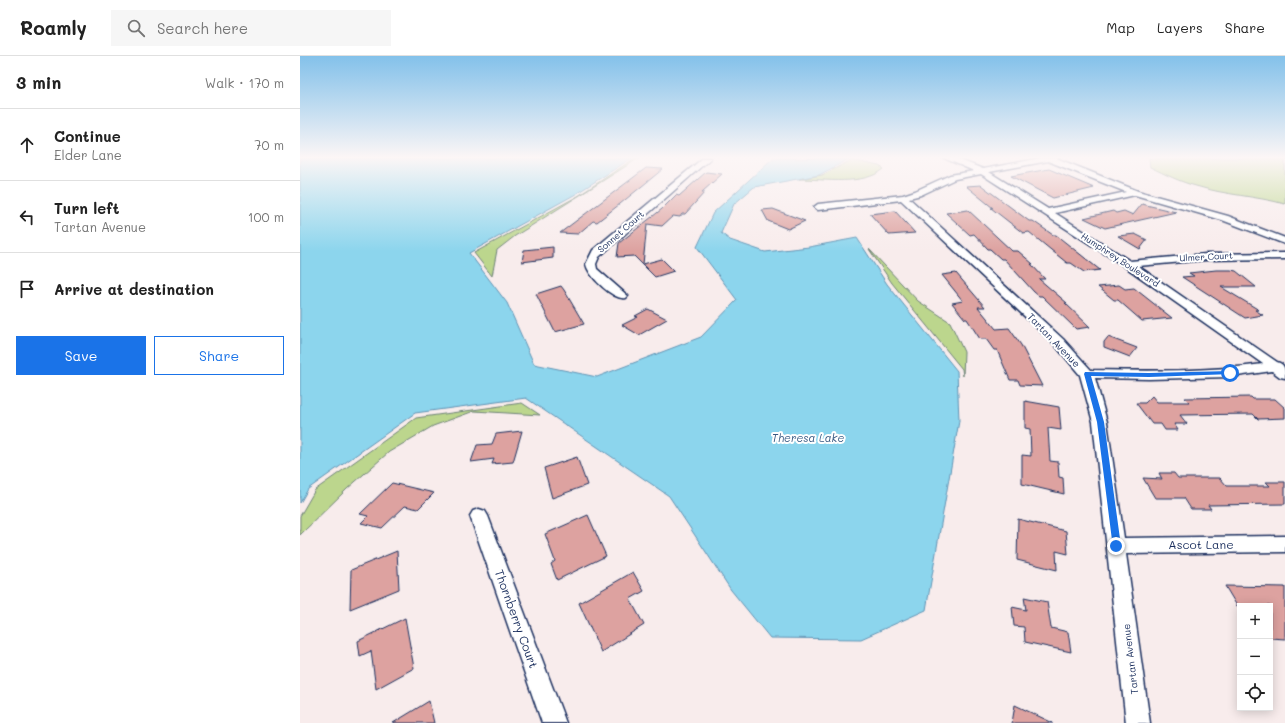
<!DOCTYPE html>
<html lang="en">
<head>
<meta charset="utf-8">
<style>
	:root { --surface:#fff; --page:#f6f6f6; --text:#222; --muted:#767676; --line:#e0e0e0; --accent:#1a73e8 }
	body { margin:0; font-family:Mali,sans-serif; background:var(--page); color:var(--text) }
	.controls { position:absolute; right:12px; bottom:12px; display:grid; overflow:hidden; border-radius:0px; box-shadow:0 2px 10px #0003 }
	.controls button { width:36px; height:36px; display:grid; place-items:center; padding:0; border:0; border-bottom:1px solid var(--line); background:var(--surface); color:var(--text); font:20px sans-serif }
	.stop { position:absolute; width:12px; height:12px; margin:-9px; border:3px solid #1a73e8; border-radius:50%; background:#fff }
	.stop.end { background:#1a73e8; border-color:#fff; box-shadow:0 1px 4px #0008 }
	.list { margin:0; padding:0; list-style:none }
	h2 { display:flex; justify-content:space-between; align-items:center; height:52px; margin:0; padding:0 16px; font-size:17px }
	h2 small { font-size:13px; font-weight:400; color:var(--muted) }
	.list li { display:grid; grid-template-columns:26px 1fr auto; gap:12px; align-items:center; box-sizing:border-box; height:72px; padding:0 16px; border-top:1px solid var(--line) }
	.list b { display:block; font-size:15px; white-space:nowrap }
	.list p { margin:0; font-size:13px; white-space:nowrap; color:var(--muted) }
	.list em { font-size:13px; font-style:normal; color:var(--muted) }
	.actions { display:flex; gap:8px; padding:12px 16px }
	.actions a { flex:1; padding:9px 0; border:1px solid var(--accent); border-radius:0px; text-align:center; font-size:14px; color:var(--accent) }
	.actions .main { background:var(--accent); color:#fff }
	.icon { flex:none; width:22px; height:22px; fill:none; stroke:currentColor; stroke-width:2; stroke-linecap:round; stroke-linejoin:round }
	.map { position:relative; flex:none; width:985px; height:667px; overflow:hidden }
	header { display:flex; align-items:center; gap:24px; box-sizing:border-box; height:56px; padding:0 20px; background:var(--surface); border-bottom:1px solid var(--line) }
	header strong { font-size:19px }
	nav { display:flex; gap:22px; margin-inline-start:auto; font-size:14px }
	.search { width:280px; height:36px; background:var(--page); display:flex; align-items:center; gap:10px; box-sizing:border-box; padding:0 14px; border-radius:0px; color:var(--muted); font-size:15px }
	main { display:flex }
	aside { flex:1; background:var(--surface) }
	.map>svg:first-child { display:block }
</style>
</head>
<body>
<header>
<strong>Roamly</strong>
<div class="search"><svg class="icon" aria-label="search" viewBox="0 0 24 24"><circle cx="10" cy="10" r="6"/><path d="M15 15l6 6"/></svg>Search here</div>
<nav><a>Map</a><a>Layers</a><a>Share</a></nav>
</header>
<main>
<aside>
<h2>3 min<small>Walk · 170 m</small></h2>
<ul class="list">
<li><svg class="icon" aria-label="ahead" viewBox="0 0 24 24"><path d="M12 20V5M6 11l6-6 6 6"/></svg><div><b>Continue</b><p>Elder Lane</p></div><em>70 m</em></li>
<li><svg class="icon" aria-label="left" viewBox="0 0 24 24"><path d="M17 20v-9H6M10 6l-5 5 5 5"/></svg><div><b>Turn left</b><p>Tartan Avenue</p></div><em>100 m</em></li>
<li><svg class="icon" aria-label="arrive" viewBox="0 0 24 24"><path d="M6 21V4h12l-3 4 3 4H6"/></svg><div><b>Arrive at destination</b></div></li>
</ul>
<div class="actions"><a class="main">Save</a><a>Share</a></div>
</aside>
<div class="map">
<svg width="985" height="667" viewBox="0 0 985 667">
	<rect width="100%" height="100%" fill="#f8ecec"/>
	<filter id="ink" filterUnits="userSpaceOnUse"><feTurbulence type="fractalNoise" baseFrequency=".025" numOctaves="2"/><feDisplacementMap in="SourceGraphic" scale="8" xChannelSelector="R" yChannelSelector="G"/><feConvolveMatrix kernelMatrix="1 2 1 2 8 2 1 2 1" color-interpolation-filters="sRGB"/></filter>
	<g filter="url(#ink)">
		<path fill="#bcd68d" stroke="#6c8276" d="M 335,102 L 339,102 L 215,180 L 197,194 L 192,220 L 174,197 L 278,140 Z
			M 849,102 L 985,102 L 985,148 C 956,140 925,139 896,130 C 880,126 865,118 850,111 Z
			M 552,104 L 579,110 L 584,113 C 563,130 525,123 499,123 L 522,119 Z
			M 569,193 L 618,245 L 650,266 L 664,296 L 663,320 L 662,313 L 592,227 Z
			M 222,347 L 240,359 L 174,355 L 133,370 L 89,396 L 47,433 L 0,479 L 0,460 L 15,434 L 116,362 Z"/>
		<path fill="#8cd5ed" stroke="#5f93b4" d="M 0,102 L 332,102 L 274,139 L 169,197 L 207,247 L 234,308 L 297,321 L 401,281 L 437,244 L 397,191 L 413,157 L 473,102 L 549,103 L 519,119 L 454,131 L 434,148 L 421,177 L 430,184 L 465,196 L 509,191 L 557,182 L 587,228 L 657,315 L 659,365 L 626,554 L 561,583 L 470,582 L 431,534 L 369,440 L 226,342 L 115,357 L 8,433 L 0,447 Z"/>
		<path fill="#dda2a0" stroke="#1b2f5e" d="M 346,112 L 363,113 L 320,148 L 297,166 L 293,165 L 278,178 L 260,177 Z
			M 749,113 L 794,132 L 753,142 L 711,120 Z
			M 406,116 L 422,118 L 402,136 L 405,136 L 385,158 L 382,158 L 380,161 L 373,160 L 362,170 L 347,168 L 343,208 L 362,203 L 374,215 L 355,221 L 334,200 L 317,201 L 319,187 L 362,153 L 376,139 L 379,140 Z
			M 681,129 L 729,165 L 733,165 L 753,179 L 756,179 L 800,214 L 784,216 L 771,207 L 767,207 L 729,176 L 723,177 L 691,152 L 693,152 L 666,130 Z
			M 842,148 L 876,156 L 805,172 L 784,162 L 813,155 L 816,157 L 824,155 L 833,159 Z
			M 473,153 L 505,165 L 488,173 L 468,165 L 462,154 Z
			M 668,154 L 712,195 L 718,195 L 733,208 L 731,208 L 745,223 L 739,223 L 767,247 L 765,247 L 790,271 L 776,273 L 742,240 L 739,240 L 734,236 L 704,203 L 701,203 L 690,193 L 688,193 L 674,178 L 670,179 L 646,157 Z
			M 595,155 L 615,177 L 589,179 L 570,158 Z
			M 835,178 L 847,184 L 840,193 L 818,180 Z
			M 253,191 L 253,202 L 222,206 L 224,194 Z
			M 916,214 L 931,214 L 936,215 L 956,231 L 921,231 L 959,254 L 955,254 L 963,259 L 945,262 L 882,221 L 894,220 L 889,217 Z
			M 656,217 L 685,251 L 678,251 L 696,273 L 709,272 L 721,289 L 742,330 L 720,329 L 718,324 L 710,324 L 697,294 L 694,294 L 686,283 L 680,283 L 667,263 L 665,263 L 652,247 L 663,245 L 642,219 Z
			M 819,229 L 825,233 L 834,232 L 872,262 L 842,265 L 818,244 L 814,244 L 798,231 Z
			M 261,230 L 264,234 L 284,268 L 255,276 L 236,238 Z
			M 348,253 L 367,263 L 339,279 L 322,269 L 338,261 L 335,260 Z
			M 808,281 L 837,292 L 830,301 L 804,291 L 804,286 Z
			M 852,340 L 857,346 L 889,346 L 885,342 L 951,341 L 953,343 L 975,343 L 985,352 L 985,362 L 958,363 L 953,358 L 880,359 L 887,368 L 874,368 L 878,374 L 865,374 L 861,368 L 852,368 L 836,347 L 845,347 Z
			M 725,345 L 759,351 L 761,374 L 748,372 L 750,405 L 758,406 L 759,421 L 763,422 L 764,438 L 722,428 L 722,399 L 731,400 L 730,373 L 725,372 Z
			M 222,375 L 213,406 L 192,408 L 194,403 L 171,406 L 177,389 L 192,388 L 196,378 Z
			M 277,401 L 287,429 L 252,442 L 244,412 Z
			M 859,417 L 874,417 L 878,422 L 920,422 L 927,430 L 970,430 L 966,426 L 985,426 L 985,448 L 908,449 L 911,453 L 891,453 L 884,442 L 855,442 L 843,422 L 862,423 Z
			M 92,427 L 134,437 L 118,453 L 105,450 L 82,472 L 61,467 L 68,460 L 60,458 Z
			M 288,459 L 306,500 L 257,524 L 251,508 L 255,505 L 245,478 Z
			M 718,463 L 766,475 L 768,498 L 756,495 L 757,514 L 717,504 Z
			M 97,495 L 99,533 L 50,553 L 51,514 Z
			M 333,516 L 344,535 L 330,543 L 344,569 L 301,596 L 279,547 Z
			M 925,530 L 985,531 L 985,583 L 970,582 L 970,550 L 937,550 Z
			M 724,541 L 747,546 L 751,572 L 768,576 L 771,596 L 725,586 L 724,571 L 714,570 L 712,551 L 726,554 Z
			M 105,562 L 114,612 L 76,633 L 71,595 L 60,600 L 58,585 Z
			M 129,645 L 134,667 L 93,667 Z
			M 715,649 L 753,667 L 712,667 Z"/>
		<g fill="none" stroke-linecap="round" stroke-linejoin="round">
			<defs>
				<path id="minor" d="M 403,102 L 411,102 L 299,201 L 296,208 L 297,213 L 328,240 L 326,242 C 314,245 288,220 286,208 L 293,194 Z
					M 644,102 L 655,102 L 683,113 L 741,102 L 756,102 L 838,135 L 928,160 L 985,182 L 985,188 L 922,164 L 835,139 L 755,157 L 830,205 L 906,198 L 985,197 L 985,203 L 906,204 L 838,210 L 977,306 C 985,308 985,314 985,322 L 980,321 L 972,315 L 930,321 L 849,323 L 795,322 L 807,366 L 824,482 L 985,480 L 985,496 L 826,498 L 850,667 L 826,667 L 793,366 L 780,319 L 755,289 L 601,144 L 518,154 L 514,151 L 518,148 L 603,139 L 615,135 L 650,119 L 674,115 ZM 748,105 L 826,136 L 748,153 L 689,116 ZM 681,118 L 824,210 L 963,308 C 906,316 848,315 791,314 L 763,283 L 609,142 L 621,139 L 655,123 Z
					M 179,453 L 185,455 L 188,460 L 266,667 L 242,667 L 170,460 L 173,455 Z"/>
			</defs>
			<use href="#minor" stroke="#1b2f5e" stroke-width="3"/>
			<use href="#minor" fill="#fff" fill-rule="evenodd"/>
		</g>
	</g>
	<linearGradient id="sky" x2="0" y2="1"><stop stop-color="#83c1ea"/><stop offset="0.52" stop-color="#fcf6f6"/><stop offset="1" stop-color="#fcf6f6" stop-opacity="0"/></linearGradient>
	<rect width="985" height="195" fill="url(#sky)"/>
	<path fill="#1a73e8" d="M 930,315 L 932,315 L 932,318 L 849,321 L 791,320 L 804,366 L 821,490 L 816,493 L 813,492 L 797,366 L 784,318 L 785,316 L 849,317 Z"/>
	<g text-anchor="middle" stroke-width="4" stroke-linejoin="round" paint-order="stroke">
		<g font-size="9" fill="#1b2f5e" stroke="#fff">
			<text transform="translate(321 176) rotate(-41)" y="3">Sonnet Court</text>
			<text transform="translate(906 201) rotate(-3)" y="3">Ulmer Court</text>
			<text transform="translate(820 204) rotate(33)" y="3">Humphrey Boulevard</text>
		</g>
		<g font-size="10" fill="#1b2f5e" stroke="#fff">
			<text transform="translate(754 284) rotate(46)" y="4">Tartan Avenue</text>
			<text transform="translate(830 603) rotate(-97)" y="4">Tartan Avenue</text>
		</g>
		<g font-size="11" font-style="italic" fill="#375882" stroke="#fff">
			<text x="508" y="386">Theresa Lake</text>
		</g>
		<g font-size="12" fill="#1b2f5e" stroke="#fff">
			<text x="901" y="493">Ascot Lane</text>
			<text transform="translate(216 563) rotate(70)" y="4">Thornberry Court</text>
		</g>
	</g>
</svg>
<div class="controls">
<button>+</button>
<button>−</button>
<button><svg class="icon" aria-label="locate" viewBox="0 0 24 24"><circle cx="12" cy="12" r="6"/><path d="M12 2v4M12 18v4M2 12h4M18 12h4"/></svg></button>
</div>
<div class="stop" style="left:930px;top:317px"></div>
<div class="stop end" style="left:816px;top:490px"></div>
</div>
</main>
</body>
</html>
